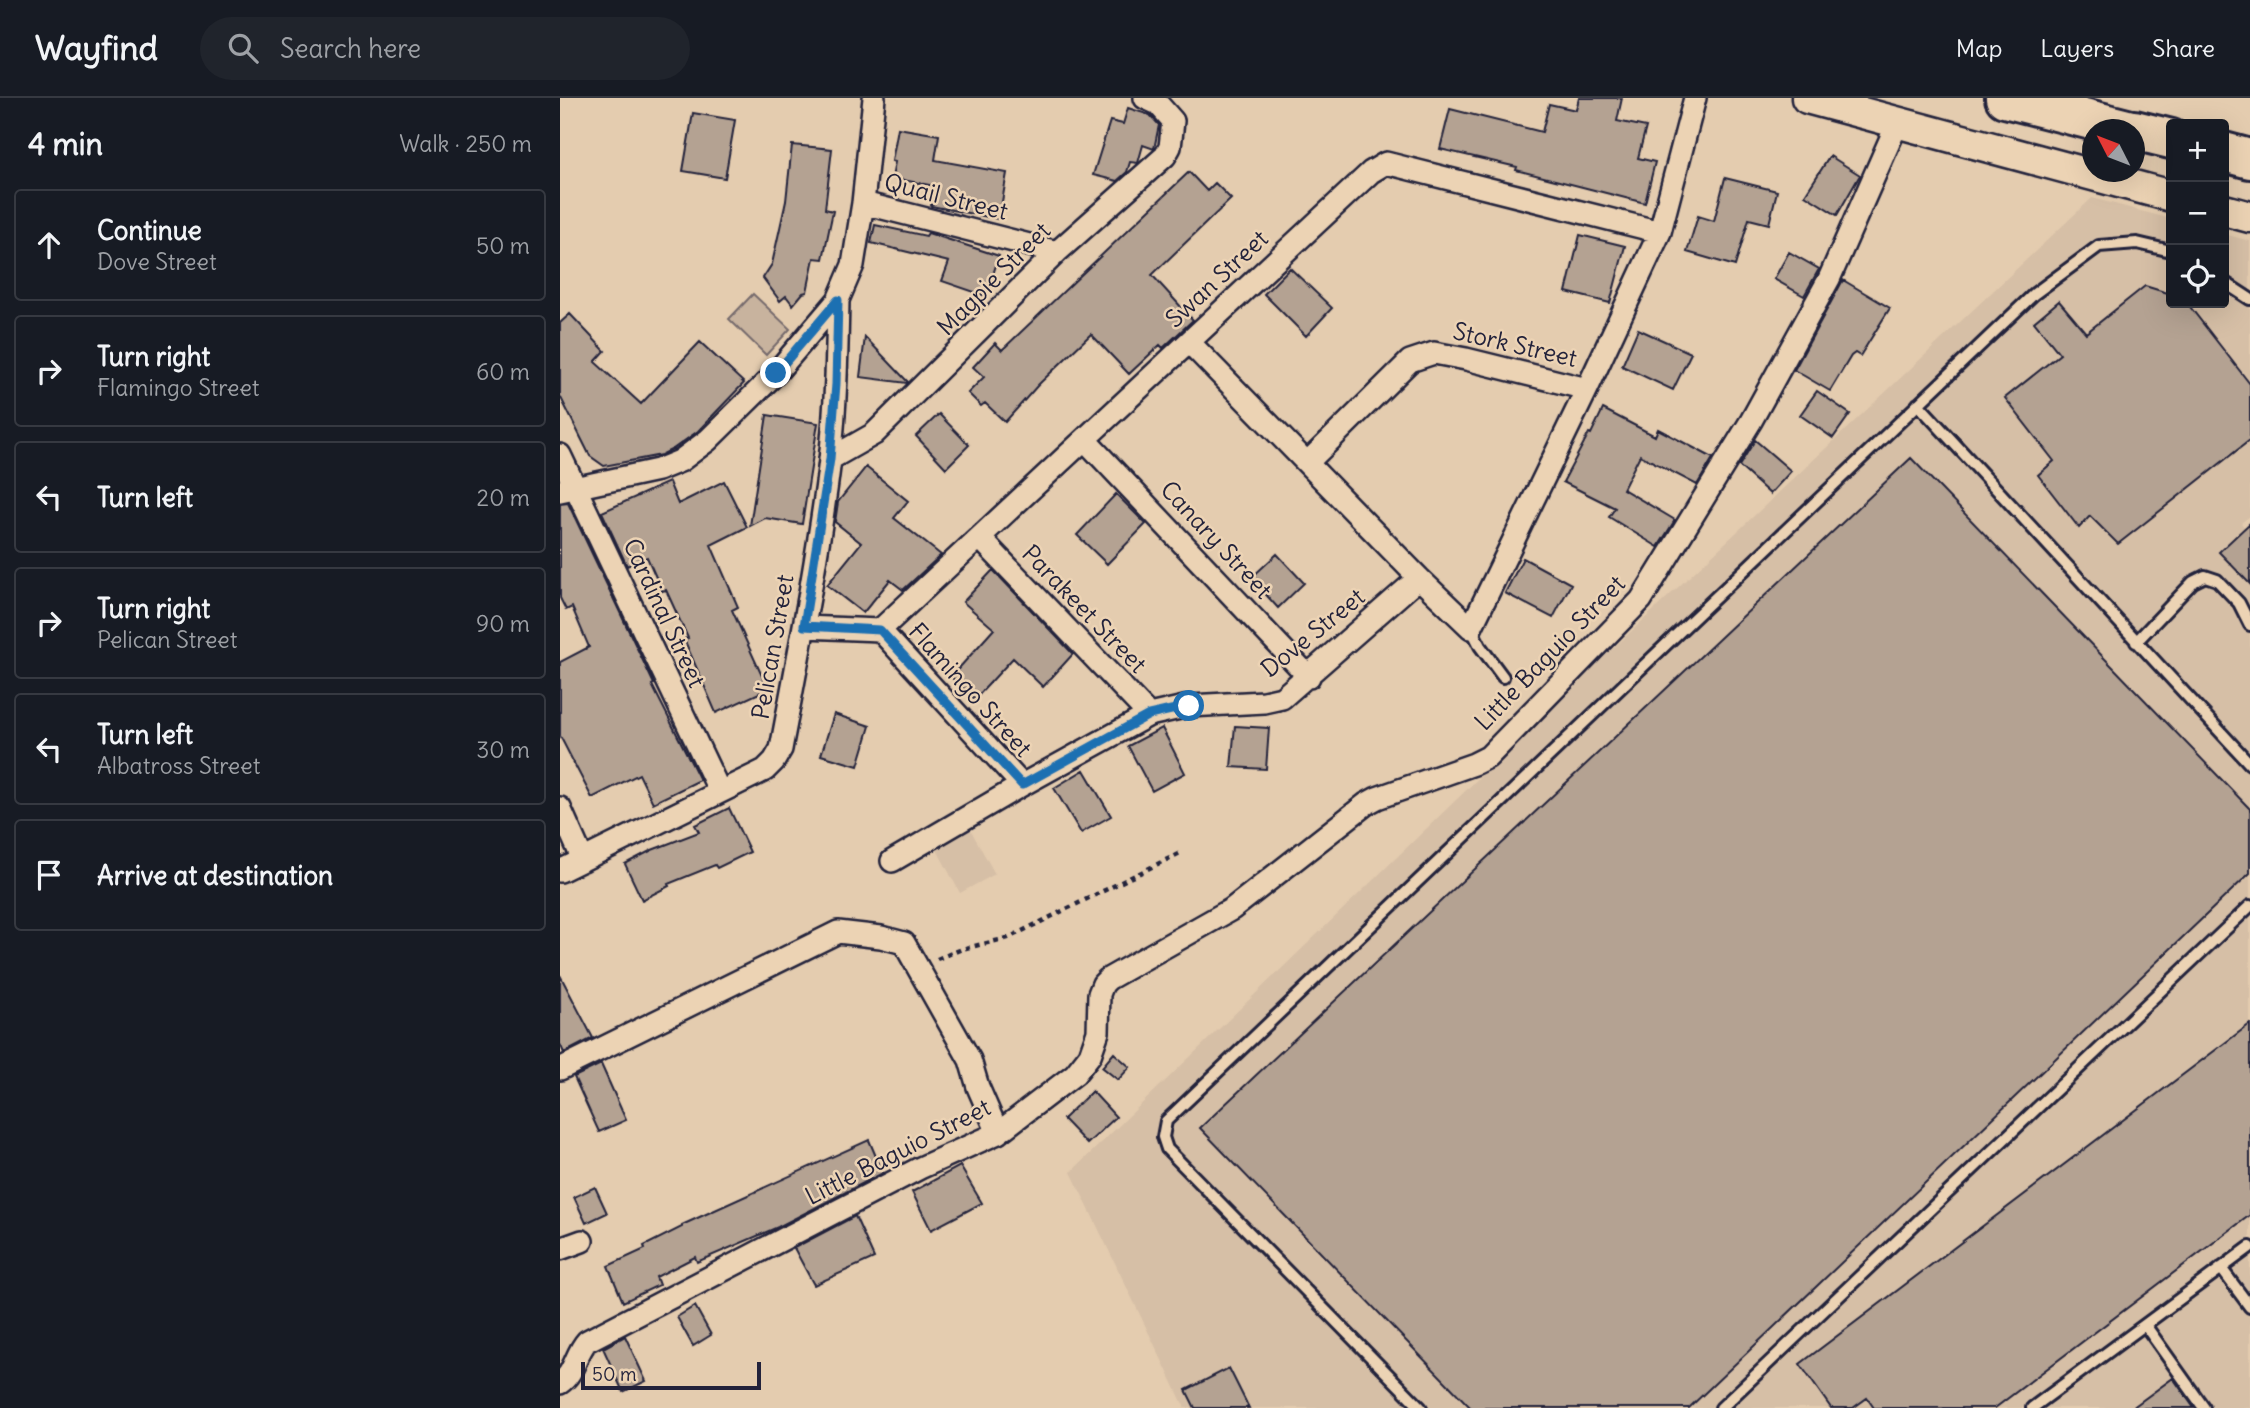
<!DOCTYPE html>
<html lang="en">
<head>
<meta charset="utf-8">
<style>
	:root { --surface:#171b24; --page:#20242c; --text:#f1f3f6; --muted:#9ea1a6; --line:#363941 }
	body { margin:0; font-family:Delius,sans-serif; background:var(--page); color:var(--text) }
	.controls { position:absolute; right:21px; top:21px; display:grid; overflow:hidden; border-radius:7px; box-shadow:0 7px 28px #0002 }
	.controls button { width:63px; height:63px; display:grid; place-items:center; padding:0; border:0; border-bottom:2px solid var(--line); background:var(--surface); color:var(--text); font:35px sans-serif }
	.compass { position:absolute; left:1522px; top:21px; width:63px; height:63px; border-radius:50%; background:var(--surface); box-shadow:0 7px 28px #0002; rotate:312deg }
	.scale { position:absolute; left:21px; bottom:18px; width:180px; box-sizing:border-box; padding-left:7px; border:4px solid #22223b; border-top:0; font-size:19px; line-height:24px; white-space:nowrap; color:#22223b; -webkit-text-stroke:5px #ecd3b4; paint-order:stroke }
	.stop { position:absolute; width:21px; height:21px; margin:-16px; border:5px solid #1f6fb2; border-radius:50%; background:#fff }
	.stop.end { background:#1f6fb2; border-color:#fff; box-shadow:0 2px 7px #0008 }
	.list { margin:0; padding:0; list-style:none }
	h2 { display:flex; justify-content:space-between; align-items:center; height:91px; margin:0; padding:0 28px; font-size:30px }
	h2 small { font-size:23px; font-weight:400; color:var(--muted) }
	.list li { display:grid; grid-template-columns:46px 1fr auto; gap:21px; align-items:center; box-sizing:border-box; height:112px; margin:0 14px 14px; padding:0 14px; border:2px solid var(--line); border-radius:7px }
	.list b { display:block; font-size:26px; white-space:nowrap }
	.list p { margin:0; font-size:23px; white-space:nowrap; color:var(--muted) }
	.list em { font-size:23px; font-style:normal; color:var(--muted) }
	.icon { flex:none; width:38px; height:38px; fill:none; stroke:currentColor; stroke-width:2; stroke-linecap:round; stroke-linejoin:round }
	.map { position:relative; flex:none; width:1690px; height:1310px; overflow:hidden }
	header { display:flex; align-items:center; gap:42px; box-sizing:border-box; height:98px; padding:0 35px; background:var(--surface); border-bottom:2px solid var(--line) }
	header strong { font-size:33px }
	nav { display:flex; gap:38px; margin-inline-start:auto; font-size:24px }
	.search { width:490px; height:63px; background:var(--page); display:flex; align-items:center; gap:18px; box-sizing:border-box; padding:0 24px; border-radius:38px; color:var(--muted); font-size:26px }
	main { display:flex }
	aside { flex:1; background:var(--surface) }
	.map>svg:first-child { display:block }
</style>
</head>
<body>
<header>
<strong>Wayfind</strong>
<div class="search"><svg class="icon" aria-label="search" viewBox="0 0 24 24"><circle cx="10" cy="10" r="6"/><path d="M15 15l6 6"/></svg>Search here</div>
<nav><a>Map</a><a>Layers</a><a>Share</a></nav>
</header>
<main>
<aside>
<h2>4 min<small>Walk · 250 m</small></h2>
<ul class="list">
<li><svg class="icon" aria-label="ahead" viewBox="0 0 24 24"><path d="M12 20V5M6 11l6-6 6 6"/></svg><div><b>Continue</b><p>Dove Street</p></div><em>50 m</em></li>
<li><svg class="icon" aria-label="right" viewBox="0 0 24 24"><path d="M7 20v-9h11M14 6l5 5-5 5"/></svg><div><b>Turn right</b><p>Flamingo Street</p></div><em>60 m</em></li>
<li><svg class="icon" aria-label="left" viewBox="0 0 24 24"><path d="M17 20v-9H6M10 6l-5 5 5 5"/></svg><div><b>Turn left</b></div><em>20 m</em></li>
<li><svg class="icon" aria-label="right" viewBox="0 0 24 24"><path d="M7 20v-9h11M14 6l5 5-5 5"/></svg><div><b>Turn right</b><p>Pelican Street</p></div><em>90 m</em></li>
<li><svg class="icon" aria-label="left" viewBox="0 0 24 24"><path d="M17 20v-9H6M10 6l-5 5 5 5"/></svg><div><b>Turn left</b><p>Albatross Street</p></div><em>30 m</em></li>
<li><svg class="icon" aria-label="arrive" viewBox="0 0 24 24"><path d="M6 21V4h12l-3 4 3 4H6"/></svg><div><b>Arrive at destination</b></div></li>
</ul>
</aside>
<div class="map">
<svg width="1690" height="1310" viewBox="0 0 1690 1310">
	<rect width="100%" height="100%" fill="#e4ccaf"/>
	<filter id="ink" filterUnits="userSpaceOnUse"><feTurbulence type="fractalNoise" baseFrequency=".0143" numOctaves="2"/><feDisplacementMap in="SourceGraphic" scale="14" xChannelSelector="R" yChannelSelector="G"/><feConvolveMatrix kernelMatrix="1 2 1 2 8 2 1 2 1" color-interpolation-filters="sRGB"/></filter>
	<g filter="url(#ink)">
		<path fill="#d6bfa6" d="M 1532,100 L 1611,121 L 1611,205 L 1664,205 L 1664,136 L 1690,143 L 1690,418 L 1681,425 L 1690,436 L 1690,1310 L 625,1310 L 511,1074 L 1045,558 Z
			M 409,729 L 435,776 L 400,795 L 375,748 Z"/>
		<path fill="#c8b39e" stroke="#756a6c" stroke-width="2" d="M 193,196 L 230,231 L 206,257 L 169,221 Z"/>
		<path fill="#b4a292" stroke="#22223b" stroke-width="2" d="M 1019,0 L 1062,0 L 1057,23 L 1086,29 L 1078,60 L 1095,64 L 1085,105 L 956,72 L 957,69 L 880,51 L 890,11 L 982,34 L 989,6 L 1016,12 Z
			M 568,10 L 590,17 L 599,27 L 594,51 L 583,47 L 578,65 L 570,64 L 567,74 L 557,83 L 533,77 L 550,23 L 563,26 Z
			M 133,15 L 175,22 L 165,80 L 123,73 Z
			M 338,30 L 379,37 L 375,62 L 447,75 L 439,121 L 371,108 L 375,88 L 332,80 L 335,64 L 332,63 Z
			M 232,47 L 272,51 L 265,111 L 273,113 L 263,161 L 254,160 L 247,194 L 243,195 L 233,207 L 226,198 L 220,203 L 203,180 L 212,166 L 226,103 Z
			M 1270,58 L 1300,77 L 1277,117 L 1245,97 Z
			M 629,74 L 647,93 L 655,85 L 671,101 L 592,177 L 633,222 L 603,250 L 600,247 L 569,276 L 531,236 L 478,287 L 445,324 L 425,305 L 421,308 L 408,295 L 424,279 L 413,269 L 435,245 L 442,252 Z
			M 1165,80 L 1217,93 L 1209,126 L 1189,121 L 1175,168 L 1127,154 L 1138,118 L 1154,123 Z
			M 315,127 L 366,138 L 368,135 L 439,158 L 426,198 L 382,183 L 389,164 L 311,145 Z
			M 1020,137 L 1065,148 L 1050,205 L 1006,194 Z
			M 1229,154 L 1259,171 L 1244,198 L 1214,181 Z
			M 730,170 L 772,210 L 746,238 L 704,196 Z
			M 1283,182 L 1330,210 L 1300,258 L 1295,255 L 1291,258 L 1270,293 L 1234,272 Z
			M 1585,188 L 1611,196 L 1611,205 L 1627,205 L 1690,286 L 1690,342 L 1558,446 L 1530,418 L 1519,430 L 1478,377 L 1494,363 L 1445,300 L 1500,256 L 1474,224 L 1499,203 L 1526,235 Z
			M 10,216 L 45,253 L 35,264 L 81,306 L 140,244 L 184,285 L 138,333 L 113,351 L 101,357 L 44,368 L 30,358 L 0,298 L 0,225 Z
			M 1078,231 L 1131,255 L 1113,292 L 1062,268 Z
			M 305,239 L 348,284 L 347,285 L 300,279 Z
			M 1257,293 L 1290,316 L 1273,340 L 1240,317 Z
			M 1043,311 L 1095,338 L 1098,331 L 1153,360 L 1137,387 L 1080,357 L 1063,391 L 1115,422 L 1098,449 L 1049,419 L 1055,410 L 1003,384 L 1029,335 L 1031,336 Z
			M 379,316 L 409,347 L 386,370 L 356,338 Z
			M 207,317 L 258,325 L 242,426 L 205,420 L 190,428 Z
			M 1195,342 L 1231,373 L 1210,396 L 1179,368 Z
			M 1351,360 L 1690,711 L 1690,775 L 1129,1310 L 911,1310 L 640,1030 Z
			M 306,369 L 348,403 L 334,420 L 381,457 L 343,492 L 330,482 L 303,515 L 267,487 L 301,445 L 275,424 L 278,404 Z
			M 164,383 L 187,429 L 151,447 L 178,509 L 172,512 L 208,591 L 156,615 L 124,541 L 128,540 L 106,492 L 102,493 L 87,459 L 67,468 L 42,414 L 109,384 L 118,406 Z
			M 556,396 L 586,426 L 547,466 L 517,437 Z
			M 8,405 L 94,586 L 92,587 L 140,682 L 93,705 L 79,676 L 32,700 L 0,638 L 0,564 L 29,549 L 12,509 L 6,512 L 0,500 L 0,406 Z
			M 1690,425 L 1690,486 L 1659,454 Z
			M 717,456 L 744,485 L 718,510 L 691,480 Z
			M 963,460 L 1011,486 L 993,520 L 945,495 Z
			M 433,472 L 513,556 L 483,589 L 453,560 L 415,601 L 391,579 L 434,531 L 403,504 Z
			M 274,616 L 310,628 L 298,668 L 261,657 Z
			M 675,628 L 709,630 L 706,671 L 671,669 Z
			M 602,630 L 625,675 L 592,693 L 568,648 Z
			M 524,672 L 551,718 L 521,735 L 494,690 Z
			M 169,710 L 190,754 L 157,770 L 155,767 L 108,786 L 109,788 L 82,802 L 65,766 L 92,752 L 139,734 L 135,727 Z
			M 0,877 L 33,940 L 4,955 L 0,946 Z
			M 1690,926 L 1690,1117 L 1435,1310 L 1314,1310 L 1307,1300 L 1293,1310 L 1271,1310 L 1240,1266 Z
			M 554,955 L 570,969 L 558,982 L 542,969 Z
			M 41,966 L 66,1022 L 39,1034 L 14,979 Z
			M 532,993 L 556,1019 L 527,1046 L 503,1021 Z
			M 309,1042 L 323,1075 L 218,1129 L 137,1164 L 135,1159 L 96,1179 L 99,1187 L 63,1204 L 48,1168 L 85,1151 L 84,1148 L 122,1129 L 122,1127 Z
			M 400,1068 L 422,1105 L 371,1132 L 352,1094 Z
			M 35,1089 L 47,1115 L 26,1125 L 14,1099 Z
			M 295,1118 L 314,1160 L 254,1187 L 234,1150 Z
			M 135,1208 L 151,1237 L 133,1248 L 117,1219 Z
			M 65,1238 L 86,1283 L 63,1294 L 43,1250 Z
			M 669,1270 L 689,1310 L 635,1310 L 626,1292 Z
			M 1613,1280 L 1634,1310 L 1572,1310 Z"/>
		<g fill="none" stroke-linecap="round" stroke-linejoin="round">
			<defs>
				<path id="lane" d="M 1664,184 L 1690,201
					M 1358,306 L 1690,666
					M 911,530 L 920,548 L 943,579
					M 1576,544 L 1633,484 L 1645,478 L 1657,482 L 1679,505 L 1690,527
					M 1661,1170 L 1690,1209
					M 1585,1227 L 1644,1310
					M 861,1310 L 607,1051 L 603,1039 L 606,1023 L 1474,196 L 1539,148 L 1577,145 L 1611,153
					M 1161,1310 L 1690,808
					M 1472,1310 L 1690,1149"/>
				<path id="street" d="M 303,105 L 497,154
					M 629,244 L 859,480 L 911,530 L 1027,291 L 1100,134 L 1135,0
					M 525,342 L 749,579
					M 0,357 L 160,694
					M 270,361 L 314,336 L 497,154 L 605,58 L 610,49 L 613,23 L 598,6 L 585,0
					M 747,365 L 850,263 L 874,255 L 906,261 L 1027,291
					M 0,393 L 98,372 L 120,363 L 148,342 L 216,275 L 278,202 L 293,167 L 303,105 L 314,0
					M 421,441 L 589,617
					M 244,529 L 320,532
					M 320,532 L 811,74 L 826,65 L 1100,134
					M 320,532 L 462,687
					M 0,710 L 23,762
					M 332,763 L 462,687 L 589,617 L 629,608 L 704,604 L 722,600 L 859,480
					M 0,773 L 205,672 L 214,663 L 221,651 C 239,555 258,459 270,362 C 276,309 277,255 278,202
					M 0,971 L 278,834 L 321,839 L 344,845 L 410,962 L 418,989 L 438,1035
					M 0,1151 L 22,1143
					M 0,1285 C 15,1275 15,1256 27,1243 L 360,1070 L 438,1035 L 515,976 L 530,957 L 538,934 L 539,896 L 543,886 L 548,881 L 672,811 L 806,706 L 817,700 L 914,666 L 928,659 L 1081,502 L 1191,323 L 1269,181 L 1338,24"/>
				<path id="secondary" d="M 1247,0 L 1611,98
					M 1664,112 L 1690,119"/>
				<path id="highway" d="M 1445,0 L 1571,32
					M 1574,32 L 1611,41
					M 1664,54 L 1690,61"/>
			</defs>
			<use href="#lane" stroke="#22223b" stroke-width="16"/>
			<use href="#street" stroke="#22223b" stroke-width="26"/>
			<use href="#secondary" stroke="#22223b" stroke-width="35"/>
			<use href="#highway" stroke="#22223b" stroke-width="44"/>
			<path stroke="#22223b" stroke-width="4.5" stroke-dasharray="5 5" stroke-linecap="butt" d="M 377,861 L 402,851 L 448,840 L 622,754"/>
			<use href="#lane" stroke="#ecd3b4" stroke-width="10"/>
			<use href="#street" stroke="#ecd3b4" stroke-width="21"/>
			<use href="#secondary" stroke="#ecd3b4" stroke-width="30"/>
			<use href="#highway" stroke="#ecd3b4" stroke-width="38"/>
		</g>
	</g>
	<g fill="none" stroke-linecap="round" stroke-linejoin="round" filter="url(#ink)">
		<path stroke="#1f6fb2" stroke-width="9" d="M 216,275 L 278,202 L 276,286 L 270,361 L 244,528 L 320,532 L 462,687 L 589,617 L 629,608"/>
	</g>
	<g text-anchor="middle" stroke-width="5" stroke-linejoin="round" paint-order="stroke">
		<g font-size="24" fill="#22223b" stroke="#ecd3b4">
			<text transform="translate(386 99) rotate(14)" y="8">Quail Street</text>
			<text transform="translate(434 181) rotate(-45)" y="8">Magpie Street</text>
			<text transform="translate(657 181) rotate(-43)" y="8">Swan Street</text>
			<text transform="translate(955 247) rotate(13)" y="8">Stork Street</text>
			<text transform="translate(656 442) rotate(47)" y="8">Canary Street</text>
			<text transform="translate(524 511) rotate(46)" y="8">Parakeet Street</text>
			<text transform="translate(104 515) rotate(65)" y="8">Cardinal Street</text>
			<text transform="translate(753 535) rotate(-39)" y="8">Dove Street</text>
			<text transform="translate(213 549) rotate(-80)" y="8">Pelican Street</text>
			<text transform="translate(990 555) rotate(-46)" y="8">Little Baguio Street</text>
			<text transform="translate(410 592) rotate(48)" y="8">Flamingo Street</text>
			<text transform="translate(338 1054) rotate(-27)" y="8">Little Baguio Street</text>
		</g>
	</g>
</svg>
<div class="controls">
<button>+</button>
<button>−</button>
<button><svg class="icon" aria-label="locate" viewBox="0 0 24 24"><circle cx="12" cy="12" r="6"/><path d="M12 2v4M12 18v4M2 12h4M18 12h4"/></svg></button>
</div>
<svg class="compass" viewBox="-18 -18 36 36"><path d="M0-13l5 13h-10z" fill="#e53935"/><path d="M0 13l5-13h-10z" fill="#9ea1a6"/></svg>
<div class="scale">50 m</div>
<div class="stop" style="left:629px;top:608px"></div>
<div class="stop end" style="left:216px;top:275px"></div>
</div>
</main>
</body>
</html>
